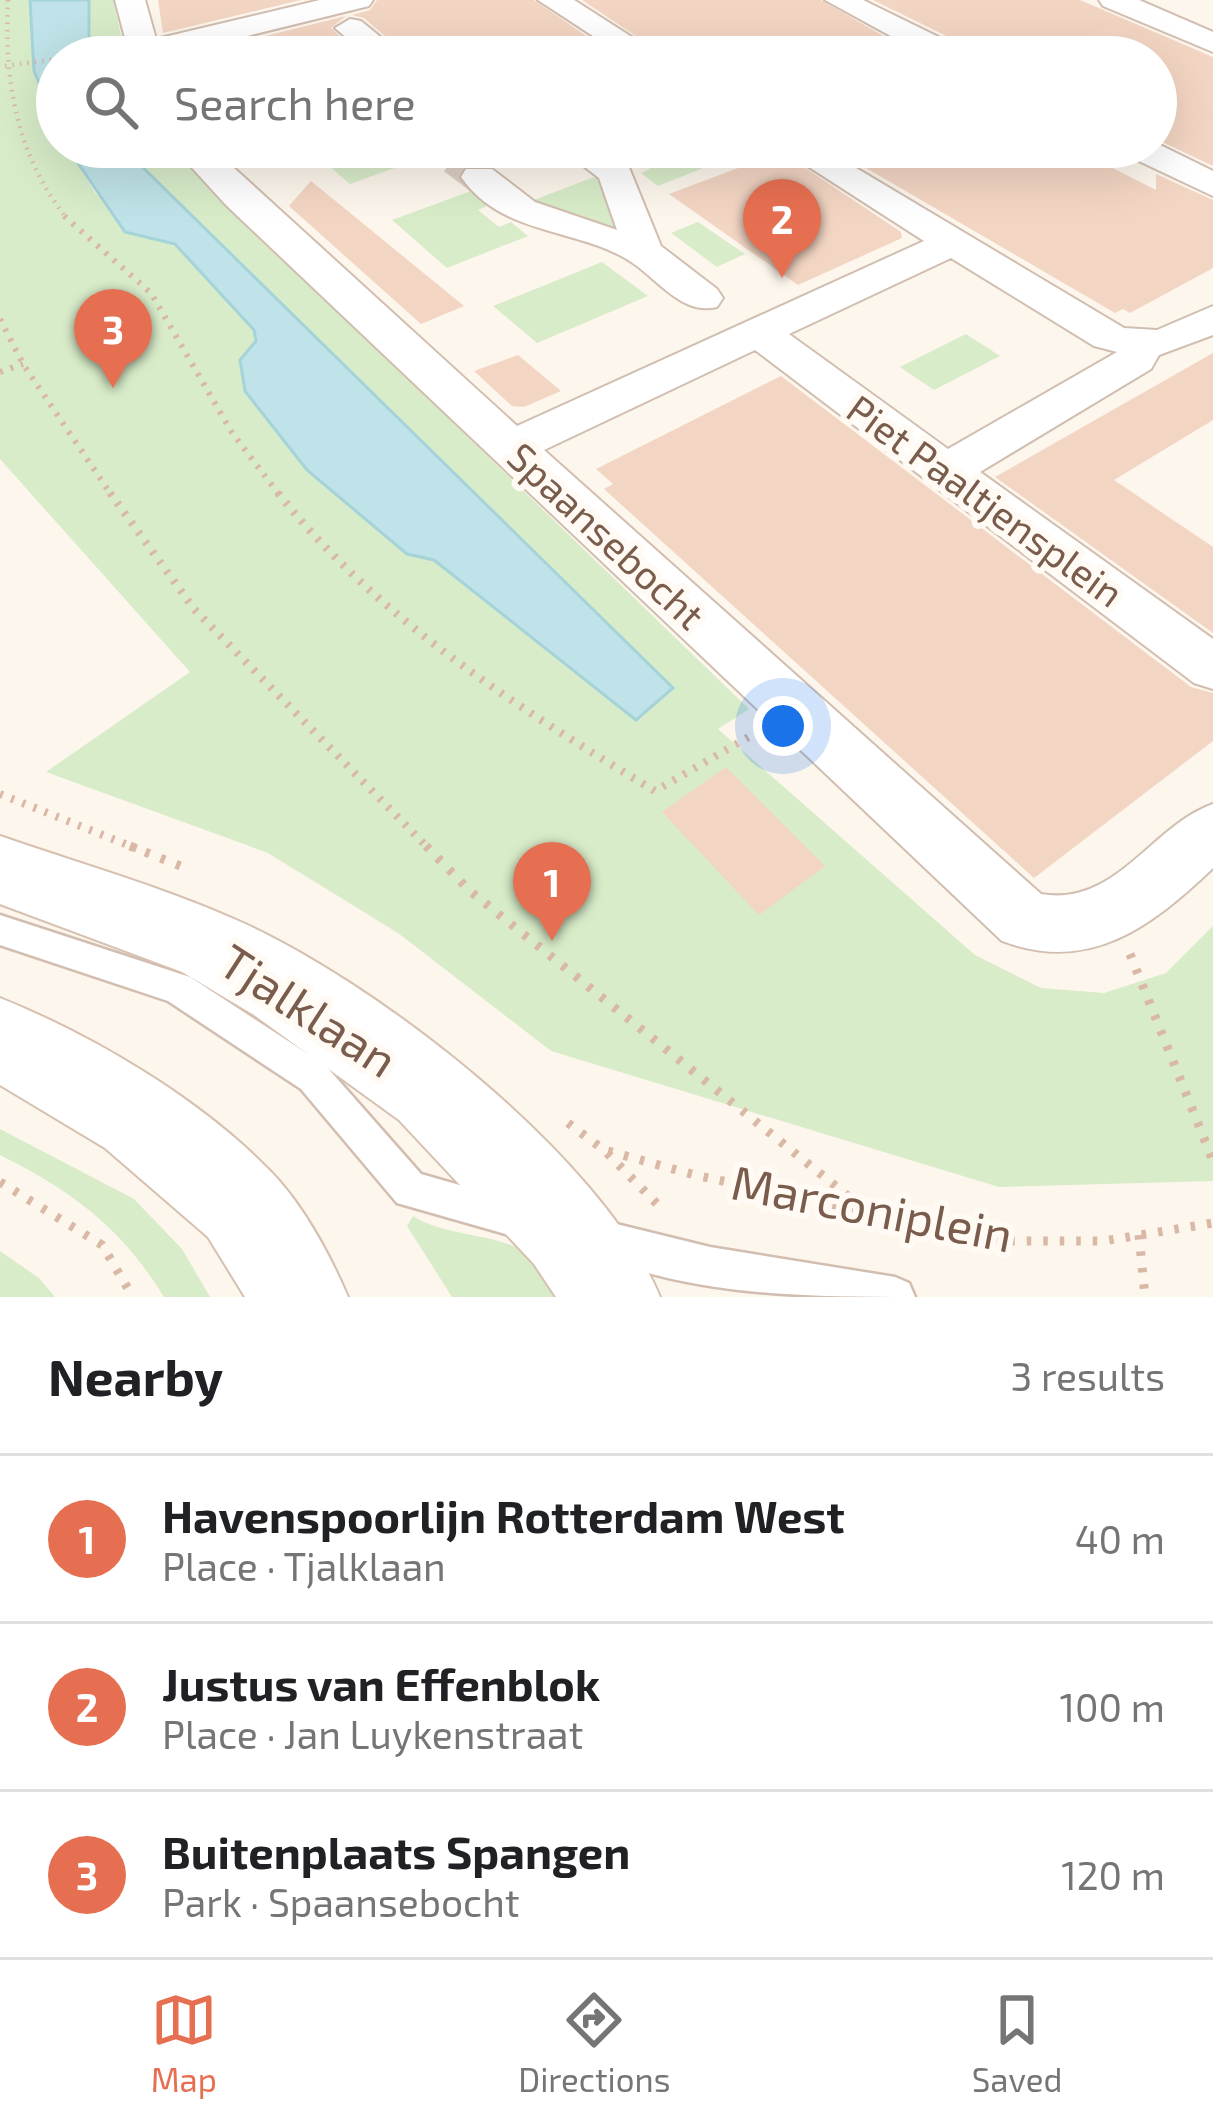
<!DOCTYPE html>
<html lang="en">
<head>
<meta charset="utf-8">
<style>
	:root { --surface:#fff; --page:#f2f2f2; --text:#202124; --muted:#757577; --line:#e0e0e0; --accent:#e76f51 }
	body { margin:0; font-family:"Exo 2",sans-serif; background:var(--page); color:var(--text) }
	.you { position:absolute; left:783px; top:726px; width:42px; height:42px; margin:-30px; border:9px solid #fff; border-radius:50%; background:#1a73e8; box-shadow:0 0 0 18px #1a73e833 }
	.badge { display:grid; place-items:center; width:78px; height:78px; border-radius:50%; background:var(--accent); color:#fff; font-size:39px; font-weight:700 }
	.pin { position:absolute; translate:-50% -99px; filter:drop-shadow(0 3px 6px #0008) }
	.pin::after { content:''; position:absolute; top:63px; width:42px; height:36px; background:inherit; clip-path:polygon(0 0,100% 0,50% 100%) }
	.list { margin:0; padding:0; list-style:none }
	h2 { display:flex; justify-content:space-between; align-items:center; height:156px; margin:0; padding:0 48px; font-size:51px }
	h2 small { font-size:39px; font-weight:400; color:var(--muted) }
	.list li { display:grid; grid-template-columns:78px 1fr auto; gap:36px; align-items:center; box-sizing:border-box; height:168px; padding:0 48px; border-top:3px solid var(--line) }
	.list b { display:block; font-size:45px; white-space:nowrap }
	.list p { margin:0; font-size:39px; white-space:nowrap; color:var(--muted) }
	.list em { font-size:39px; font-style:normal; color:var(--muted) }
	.icon { flex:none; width:66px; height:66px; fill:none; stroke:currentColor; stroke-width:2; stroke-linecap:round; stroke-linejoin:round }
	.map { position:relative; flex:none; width:1213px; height:1297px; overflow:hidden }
	.search { position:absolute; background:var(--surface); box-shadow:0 12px 48px #0002; left:36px; right:36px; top:36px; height:132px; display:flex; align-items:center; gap:30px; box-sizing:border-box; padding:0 42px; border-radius:66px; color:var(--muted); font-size:45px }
	.sheet { height:660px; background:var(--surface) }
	nav { display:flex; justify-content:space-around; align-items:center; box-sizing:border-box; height:168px; border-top:3px solid var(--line); background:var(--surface); font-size:33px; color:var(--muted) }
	nav a { display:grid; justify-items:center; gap:6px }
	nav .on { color:var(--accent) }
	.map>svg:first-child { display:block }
</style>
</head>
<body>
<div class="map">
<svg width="1213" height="1297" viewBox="0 0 1213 1297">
	<rect width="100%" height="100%" fill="#fdf6ec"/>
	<path fill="#d8ecc9" d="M 0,0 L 30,0 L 34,71 L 57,125 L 57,147 L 67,147 L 96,194 L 175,244 L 254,330 L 257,341 L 240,361 L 245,391 L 407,554 L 434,560 L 194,217 L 122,147 L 168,147 L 749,709 L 718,729 L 975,955 L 1041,988 L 1104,993 L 1166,973 L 1213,926 L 1213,1181 L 999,1187 L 551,1051 L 398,933 L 268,853 L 46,772 L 190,672 L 0,459 Z
		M 89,0 L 113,0 L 126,57 L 89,57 Z
		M 367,147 L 416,147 L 428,156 L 350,184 L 323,161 Z
		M 603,147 L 686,147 L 713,164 L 658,186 L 641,173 L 650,169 L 629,154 L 618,158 Z
		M 602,174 L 626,232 L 618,235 L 526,203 Z
		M 471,191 L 489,205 L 478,210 L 499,227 L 511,222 L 528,236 L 447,268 L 392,220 Z
		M 698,222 L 745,254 L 717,267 L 671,233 Z
		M 602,262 L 648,296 L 537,343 L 493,306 Z
		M 966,334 L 1000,356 L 934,390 L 900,367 Z
		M 0,1129 L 134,1199 L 182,1249 L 210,1297 L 164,1297 C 122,1228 72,1191 0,1155 Z
		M 413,1216 C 450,1240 511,1231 541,1264 C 549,1274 556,1286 563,1297 L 452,1297 L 407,1226 Z
		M 0,1251 L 39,1278 L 55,1297 L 0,1297 Z"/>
	<path fill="#bfe3e8" stroke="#a5d3da" stroke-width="3" d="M 30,0 L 89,0 L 89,57 L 57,57 L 57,125 L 34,71 Z
		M 67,147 L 122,147 L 673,688 L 636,720 L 434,560 L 407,554 L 307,470 L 245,391 L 240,360 L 256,341 L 254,330 L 175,244 L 125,232 Z"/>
	<path fill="#f3d5c3" d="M 158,0 L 301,0 L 163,33 Z
		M 377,0 L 534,0 L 617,57 L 409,57 L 364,18 L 352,15 L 370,10 Z
		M 582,0 L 821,0 L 920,57 L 667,57 Z
		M 873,0 L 1080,0 L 1213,57 L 1213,166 L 1156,139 L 1156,57 L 974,57 L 967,46 Z
		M 346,16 L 331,28 L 362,57 L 181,57 Z
		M 709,147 L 774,147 L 901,232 L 902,238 L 798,285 L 669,194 L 738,168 Z
		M 830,147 L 1071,147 L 1156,190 L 1156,174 L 1213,200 L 1213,268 L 1130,313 L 1123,309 L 1115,313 Z
		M 311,181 L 464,306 L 421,324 L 289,206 Z
		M 1213,353 L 1213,420 L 1114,480 L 1213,547 L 1213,633 L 995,477 Z
		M 518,355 L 561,391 L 524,407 L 512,406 L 474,371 Z
		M 781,376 L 1191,687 L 1213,693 L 1213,741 L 1034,878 L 604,489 L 613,484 L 596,469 Z
		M 726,767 L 825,866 L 759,915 L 662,812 Z"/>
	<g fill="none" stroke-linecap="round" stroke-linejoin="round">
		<path stroke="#dcd0c4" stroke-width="33" stroke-dasharray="33 16" stroke-linecap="butt" d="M 454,158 L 479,177"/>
		<defs>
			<path id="lane" d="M 0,915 L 190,977 L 325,1065 L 421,1174 L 529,1205 L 535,1218 L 529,1231 L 516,1237 L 397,1203 L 301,1089 L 168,1001 L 0,945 Z
				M 600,1220 L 710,1247 L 895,1277 L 909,1283 L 915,1297 C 804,1297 690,1296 587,1252 L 581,1239 L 587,1226 Z"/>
			<path id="street" d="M 115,0 L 145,0 L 156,39 L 320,0 L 373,0 L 369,6 L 162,57 L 130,57 Z
				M 538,0 L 574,0 L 663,57 L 625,57 Z
				M 825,0 L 863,0 L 965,50 L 970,57 L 929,57 Z
				M 1099,0 L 1139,0 L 1213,32 L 1213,52 L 1103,6 Z
				M 350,19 L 361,21 L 405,57 L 369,57 L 335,28 Z
				M 1156,143 L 1213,171 L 1213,196 L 1124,154 L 1118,147 L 1156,147 Z
				M 173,147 L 211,147 L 517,426 L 924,241 L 778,147 L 821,147 L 1124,328 L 1157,330 L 1213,306 L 1213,335 L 1159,355 L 1151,369 L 980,472 L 1213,639 L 1213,689 L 1194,683 L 755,350 L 544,450 L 1041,894 C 1116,907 1151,826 1213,804 L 1213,868 C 1151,927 1090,974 1002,941 L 226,205 ZM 951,258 L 1094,346 L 1117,352 L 948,449 L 789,334 Z
				M 559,147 L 601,147 L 628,165 L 661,246 L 717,289 L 723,298 L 717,307 C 685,315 662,285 637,266 C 586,227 504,239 461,177 L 466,169 L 492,169 L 535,202 L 617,230 L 599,178 Z"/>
			<path id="secondary" d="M 0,836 C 78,863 159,886 234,919 C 373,979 602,1156 660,1297 L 556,1297 L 534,1264 L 399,1120 L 254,1015 L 182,972 L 0,904 Z
				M 0,998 C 92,1035 201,1099 271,1172 C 303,1205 330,1255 348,1297 L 245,1297 L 208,1237 L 105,1148 L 0,1085 Z"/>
		</defs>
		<use href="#lane" stroke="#d1beb0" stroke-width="5"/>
		<use href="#street" stroke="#d1beb0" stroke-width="4"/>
		<use href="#secondary" stroke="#d6c0b0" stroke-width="4"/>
		<path stroke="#d9b8a5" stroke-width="4.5" stroke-dasharray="1.5 6" stroke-linecap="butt" d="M 8,0 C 4,81 16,154 67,219
			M 69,57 L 107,52
			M 5,66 L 57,59"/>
		<path stroke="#d9b8a5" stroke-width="6" stroke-dasharray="3 8" stroke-linecap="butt" d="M 64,216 L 151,293 L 231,431 L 280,496
			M 0,319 L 23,364 L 112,496
			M 0,372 L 23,364"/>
		<path stroke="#d9b8a5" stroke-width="8" stroke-dasharray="3 9" stroke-linecap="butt" d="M 110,493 L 194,609 L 429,849
			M 278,493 C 378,619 519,709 655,791 L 752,735
			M 0,794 L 138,849"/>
		<path stroke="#d9b8a5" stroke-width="9" stroke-dasharray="4.5 12" stroke-linecap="butt" d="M 130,846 L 183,867
			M 426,846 L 470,891 L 869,1213
			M 1130,954 L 1213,1161
			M 568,1123 L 604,1150 L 663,1210
			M 608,1151 L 695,1175 L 1003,1241 L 1104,1241 L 1213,1223
			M 0,1182 L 102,1245 L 133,1297
			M 1139,1235 L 1145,1297"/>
		<use href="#lane" fill="#fff" fill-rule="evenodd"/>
		<use href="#street" fill="#fff" fill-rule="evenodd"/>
		<use href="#secondary" fill="#fff" fill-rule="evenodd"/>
	</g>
	<g text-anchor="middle" stroke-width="12" stroke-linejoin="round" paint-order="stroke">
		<g font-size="39" fill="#7a5c4d" stroke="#fffaf3">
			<text transform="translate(985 501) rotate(36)" y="14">Piet Paaltjensplein</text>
			<text transform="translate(606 536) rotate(43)" y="14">Spaansebocht</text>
		</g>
		<g font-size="48" fill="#7a5c4d" stroke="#fffaf3">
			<text transform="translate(308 1011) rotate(33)" y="17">Tjalklaan</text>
			<text transform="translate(872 1209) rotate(11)" y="17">Marconiplein</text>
		</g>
	</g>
</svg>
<div class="you"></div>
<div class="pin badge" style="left:552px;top:941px">1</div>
<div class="pin badge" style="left:782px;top:278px">2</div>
<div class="pin badge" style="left:113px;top:388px">3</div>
<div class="search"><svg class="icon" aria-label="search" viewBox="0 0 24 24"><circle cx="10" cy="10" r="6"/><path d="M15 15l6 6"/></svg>Search here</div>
</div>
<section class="sheet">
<h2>Nearby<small>3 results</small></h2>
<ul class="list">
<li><span class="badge">1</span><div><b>Havenspoorlijn Rotterdam West</b><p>Place · Tjalklaan</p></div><em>40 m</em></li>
<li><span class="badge">2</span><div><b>Justus van Effenblok</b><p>Place · Jan Luykenstraat</p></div><em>100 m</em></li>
<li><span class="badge">3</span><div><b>Buitenplaats Spangen</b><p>Park · Spaansebocht</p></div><em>120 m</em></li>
</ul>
</section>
<nav>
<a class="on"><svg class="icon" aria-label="map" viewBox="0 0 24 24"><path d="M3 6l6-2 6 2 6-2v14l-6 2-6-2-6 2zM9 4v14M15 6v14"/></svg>Map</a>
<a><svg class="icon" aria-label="directions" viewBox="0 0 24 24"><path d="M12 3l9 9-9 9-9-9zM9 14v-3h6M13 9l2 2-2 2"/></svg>Directions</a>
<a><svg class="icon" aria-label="saved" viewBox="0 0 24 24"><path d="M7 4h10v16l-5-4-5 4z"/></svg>Saved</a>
</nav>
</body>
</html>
